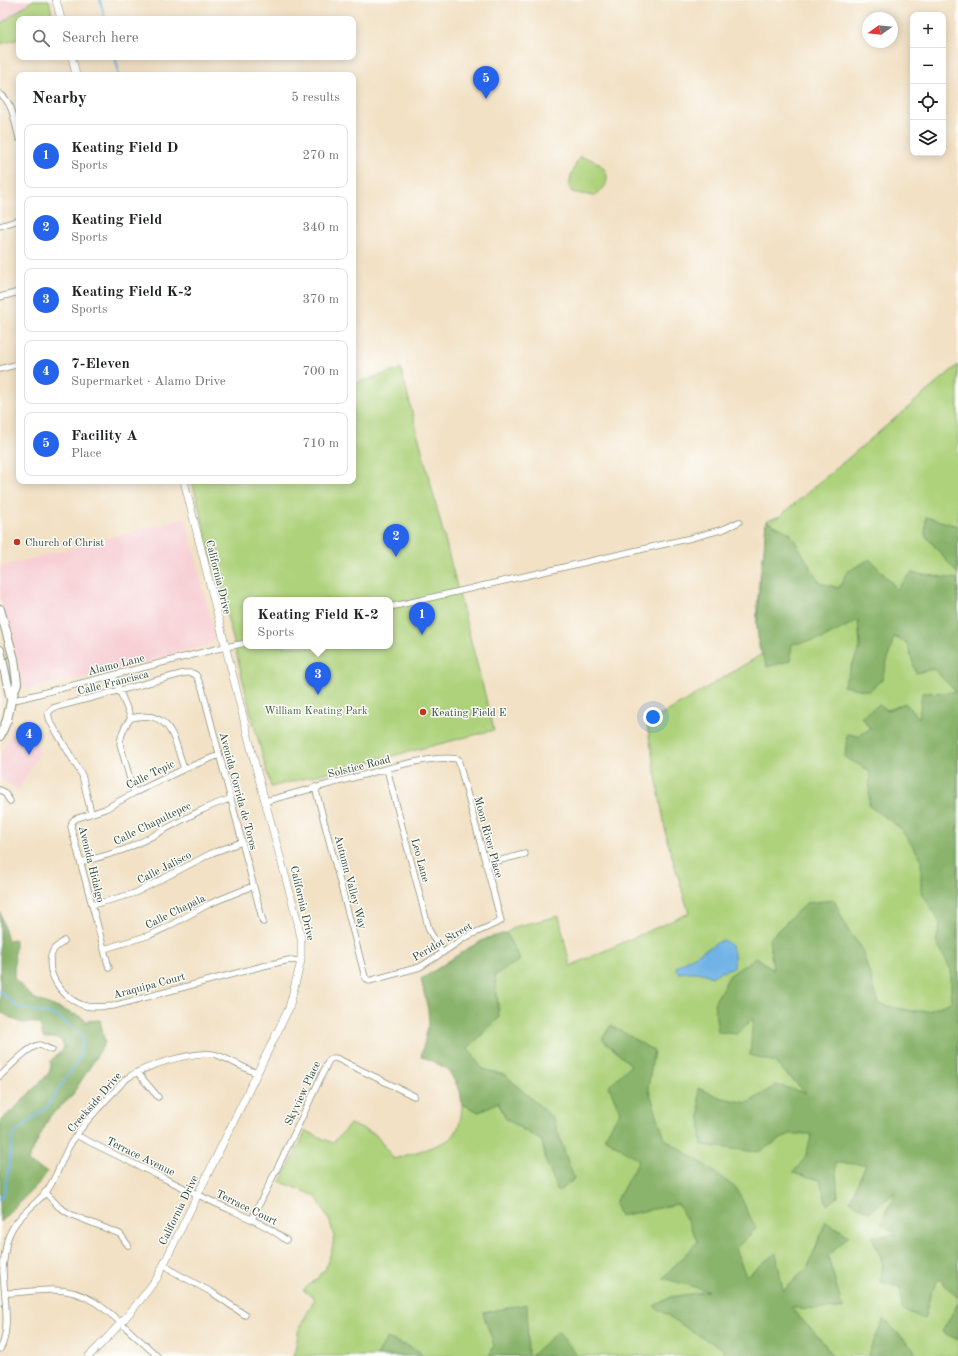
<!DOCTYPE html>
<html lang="en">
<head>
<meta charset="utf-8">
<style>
	:root { --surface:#fff; --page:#f2f2f2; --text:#202124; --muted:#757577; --line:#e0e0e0; --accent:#2563eb }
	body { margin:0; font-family:"Old Standard TT",serif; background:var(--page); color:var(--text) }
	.controls { position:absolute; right:12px; top:12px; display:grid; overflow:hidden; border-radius:8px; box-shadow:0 2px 10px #0003 }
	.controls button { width:36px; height:36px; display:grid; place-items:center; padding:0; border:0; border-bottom:1px solid var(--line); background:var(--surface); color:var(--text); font:20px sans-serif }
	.compass { position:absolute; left:862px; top:12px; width:36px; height:36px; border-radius:50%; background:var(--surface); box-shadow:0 2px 10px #0003; rotate:255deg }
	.you { position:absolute; left:653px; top:717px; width:14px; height:14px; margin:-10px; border:3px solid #fff; border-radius:50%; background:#1a73e8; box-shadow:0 0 0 6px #1a73e833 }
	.badge { display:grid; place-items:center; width:26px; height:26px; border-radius:50%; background:var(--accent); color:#fff; font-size:13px; font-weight:700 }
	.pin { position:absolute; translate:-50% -33px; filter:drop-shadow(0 1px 2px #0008) }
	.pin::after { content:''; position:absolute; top:21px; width:14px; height:12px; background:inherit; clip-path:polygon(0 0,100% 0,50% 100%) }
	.popup { position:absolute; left:243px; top:597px; width:150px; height:52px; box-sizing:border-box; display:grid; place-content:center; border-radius:8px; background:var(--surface); filter:drop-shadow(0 1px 3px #0005); font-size:13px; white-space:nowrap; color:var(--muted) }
	.popup b { font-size:15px; color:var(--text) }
	.popup::after { content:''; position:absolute; left:50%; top:100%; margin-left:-8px; border:8px solid transparent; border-top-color:var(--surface) }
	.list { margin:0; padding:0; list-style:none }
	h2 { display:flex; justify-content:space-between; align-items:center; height:52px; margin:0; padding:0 16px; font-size:17px }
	h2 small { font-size:13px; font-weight:400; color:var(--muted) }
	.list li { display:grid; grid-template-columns:26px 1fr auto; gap:12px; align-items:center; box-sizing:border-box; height:64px; margin:0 8px 8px; padding:0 8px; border:1px solid var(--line); border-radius:8px }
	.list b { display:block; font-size:15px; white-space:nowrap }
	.list p { margin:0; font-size:13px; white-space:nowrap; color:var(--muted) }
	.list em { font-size:13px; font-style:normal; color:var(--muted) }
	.icon { flex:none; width:22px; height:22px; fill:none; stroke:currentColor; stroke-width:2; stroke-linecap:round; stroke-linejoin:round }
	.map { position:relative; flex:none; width:958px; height:1356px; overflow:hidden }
	.search { position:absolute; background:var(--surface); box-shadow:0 2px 10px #0003; left:16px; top:16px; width:340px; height:44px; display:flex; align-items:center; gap:10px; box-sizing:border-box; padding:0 14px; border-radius:8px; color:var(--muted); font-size:15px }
	.panel { position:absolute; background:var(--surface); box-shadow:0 2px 10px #0003; left:16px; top:72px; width:340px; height:412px; border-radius:8px }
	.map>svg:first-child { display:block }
</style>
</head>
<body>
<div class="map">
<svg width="958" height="1356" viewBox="0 0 958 1356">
	<rect width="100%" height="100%" fill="#fdfcf7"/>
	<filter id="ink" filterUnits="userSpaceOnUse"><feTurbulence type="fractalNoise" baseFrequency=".025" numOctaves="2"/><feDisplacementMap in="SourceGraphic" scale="8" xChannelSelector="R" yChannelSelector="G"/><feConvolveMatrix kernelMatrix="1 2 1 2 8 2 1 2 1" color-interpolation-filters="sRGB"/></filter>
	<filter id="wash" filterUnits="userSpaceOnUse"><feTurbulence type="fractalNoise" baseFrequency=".012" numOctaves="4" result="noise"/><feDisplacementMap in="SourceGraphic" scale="16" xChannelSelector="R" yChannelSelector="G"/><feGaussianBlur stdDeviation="0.9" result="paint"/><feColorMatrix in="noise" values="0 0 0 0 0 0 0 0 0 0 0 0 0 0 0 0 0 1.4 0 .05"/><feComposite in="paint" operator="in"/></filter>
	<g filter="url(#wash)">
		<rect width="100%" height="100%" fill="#f2e1c5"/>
		<path fill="#f7cfd5" d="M 0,0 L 33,0 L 0,24 Z
			M 185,518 L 214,631 L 215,635 L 212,642 L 207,645 L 80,679 L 59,681 L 31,689 L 24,687 L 21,683 L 19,663 L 0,598 L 0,567 Z
			M 14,731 L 28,739 L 40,748 L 40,751 L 19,789 L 17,789 L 0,779 L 0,755 Z"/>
		<path fill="#aed27c" stroke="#668858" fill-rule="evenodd" d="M 33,0 L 49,0 L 53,19 L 19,19 L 19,39 L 0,44 L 0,24 Z
			M 579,157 C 586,158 592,159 598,163 C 613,174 608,189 593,196 L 572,192 L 569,187 L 571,176 Z
			M 958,365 L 958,1356 L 294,1356 L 299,1329 L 315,1298 L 303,1290 L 317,1279 L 320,1274 L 325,1270 L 332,1249 L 334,1237 L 330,1222 L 316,1196 L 281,1182 L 306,1131 L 333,1143 L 350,1124 L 375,1134 L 394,1159 C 406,1155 444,1145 452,1137 C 461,1128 461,1115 462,1104 L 479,1112 L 498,1102 L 506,1119 L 542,1141 L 546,1162 L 574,1179 L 505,1075 L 482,1069 L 468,1048 L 499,1018 L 495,975 L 520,960 L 506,933 L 514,927 L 559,916 L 570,966 L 689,913 L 667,840 L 647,724 L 762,654 C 751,621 760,586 764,552 C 765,542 765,532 766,521 L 780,516 Z
			M 401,369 L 494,730 L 271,787 L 250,710 L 232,635 L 192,481 L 353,481 L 353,384 ZM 246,600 L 390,600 L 390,646 L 246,646 Z"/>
		<path fill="#8ab46c" stroke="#547850" d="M 926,517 L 958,526 L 958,574 L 925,535 Z
			M 766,521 L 790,533 L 820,583 L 839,588 L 847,572 L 870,559 L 897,589 L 911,573 L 958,579 L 958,1298 L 939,1279 L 931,1292 L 924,1319 L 902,1309 L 900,1287 L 881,1282 L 883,1264 L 872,1236 L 897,1235 L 881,1224 L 896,1192 L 869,1212 L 850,1201 L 866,1164 L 835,1163 L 838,1197 L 827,1205 L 820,1180 L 793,1173 L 805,1158 L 812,1134 L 790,1134 L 758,1152 L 702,1145 L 698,1088 L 722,1098 L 748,1103 L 776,1085 L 806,1093 L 774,1062 L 750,1055 L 753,1018 L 737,1034 L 718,1032 L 714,1003 L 730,975 L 757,957 L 773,970 L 769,939 L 806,903 L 834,900 L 848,930 L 861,947 L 879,1004 L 912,1011 L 928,1011 L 951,1002 L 951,970 L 936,942 L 940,924 L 921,890 L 921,858 L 899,827 L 869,806 L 870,771 L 845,757 L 847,734 L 858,736 L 870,729 L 861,716 L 879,705 L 888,710 L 905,703 L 919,718 L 922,693 L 956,692 L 934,669 L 916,673 L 907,643 L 894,637 L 882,679 L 869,691 L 843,686 L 860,647 L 858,620 L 822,639 L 792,644 L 790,661 L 767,667 L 759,646 L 757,622 L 759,583 L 764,551 Z
			M 0,912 L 8,941 L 15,940 L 14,978 L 33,998 L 81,1017 L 86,1021 L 100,1020 L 105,1043 L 71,1097 L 50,1116 L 27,1162 L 47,1172 L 41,1181 L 0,1222 L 0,1121 L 19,1104 L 49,1073 L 51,1067 L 50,1061 L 63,1050 L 64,1046 L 62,1041 L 57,1038 L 43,1038 L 40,1024 C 34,1022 29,1023 24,1023 C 15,1022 8,1015 0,1012 Z
			M 506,933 L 520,960 L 495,975 L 499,1018 L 468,1048 L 482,1069 L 505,1075 L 553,1118 L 574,1179 L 558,1192 L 546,1162 L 542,1141 L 506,1119 L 498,1102 L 479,1112 L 462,1104 L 460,1091 L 448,1069 L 421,1056 L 429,1023 L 428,1010 L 421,979 C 443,966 465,948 488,938 C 494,936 500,935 506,933 Z
			M 611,1025 L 654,1051 L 648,1087 L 665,1139 L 702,1163 L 737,1189 L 756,1229 L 735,1249 L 746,1276 L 776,1253 L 783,1291 L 808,1267 L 826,1221 L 849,1236 L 828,1256 L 843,1309 L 791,1308 L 823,1342 L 832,1356 L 725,1356 L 722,1348 L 691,1331 L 654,1306 L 671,1297 L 708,1291 L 663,1278 L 698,1241 L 678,1204 L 620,1216 L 615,1203 L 639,1160 L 604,1138 L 620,1112 L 609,1086 L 631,1065 L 602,1039 Z
			M 958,1303 L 958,1340 L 942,1332 Z
			M 527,1304 L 528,1356 L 489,1356 L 494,1345 L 483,1313 Z
			M 884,1319 L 915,1351 L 914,1356 L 869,1356 L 868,1354 Z
			M 558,1331 L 577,1356 L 531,1356 Z
			M 387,1338 L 419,1351 L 422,1356 L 377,1356 Z"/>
		<path fill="#71b3e6" stroke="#48788d" d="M 722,940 C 735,944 735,956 734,968 L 727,969 L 724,972 L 722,971 L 711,977 C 701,970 689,972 679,973 L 676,970 L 677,966 Z"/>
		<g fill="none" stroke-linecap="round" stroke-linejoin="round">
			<path stroke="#71b3e6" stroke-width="2" d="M 100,0 L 105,19
				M 115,57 L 118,68 L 118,75
				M 0,991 L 17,1007 L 58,1016 L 83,1037 L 80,1057 L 46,1108 L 13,1135 L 5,1191 L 0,1199"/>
		</g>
	</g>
	<g filter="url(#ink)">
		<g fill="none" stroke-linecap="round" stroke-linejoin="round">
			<defs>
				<path id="minor" d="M 0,94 C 13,102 15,124 19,138
					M 0,226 L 19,220
					M 0,297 L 19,292
					M 0,369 L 19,364
					M 390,607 L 691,538 L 724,529 L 739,522
					M 113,675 L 131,718
					M 11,701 L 216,649 L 246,643
					M 387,769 L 429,930 L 442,953
					M 0,790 L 4,792 L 10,801
					M 134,793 L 120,744 C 121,733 124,726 131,718 C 171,708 174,739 184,769
					M 266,801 C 299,792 333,783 367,774 C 392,767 433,755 458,759 L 501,921 L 464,938 L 442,953 L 420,967 L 369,981 L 365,977 L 315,787
					M 91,813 L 82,775 L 50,721 L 48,713 L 53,708 L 185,673 L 192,673 L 196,675 L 202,688 L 263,922
					M 81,862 C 97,858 113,854 128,848 C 163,833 194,810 230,799
					M 485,864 L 525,854
					M 93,905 L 135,893 L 212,853 L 242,842
					M 64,941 C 61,944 57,946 54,949 C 41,971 64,1001 86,1006 C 94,1008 105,1006 113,1006 L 263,966 L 289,960 L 301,961
					M 104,949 L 150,935 L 167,927 L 209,904 L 253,886
					M 109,968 L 71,827 L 72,822 L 75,819 L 105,809 L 134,793 L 184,769 L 219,755
					M 137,1072 L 158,1097
					M 0,1076 C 8,1069 29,1045 40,1045 C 43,1046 48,1049 52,1050
					M 76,1135 C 121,1158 166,1179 211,1201 C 236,1213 263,1222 286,1240
					M 45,1192 L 59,1207 L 72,1215 L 120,1234 L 128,1245
					M 252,1219 L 295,1132 L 328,1062 C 330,1058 334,1057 338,1059 L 414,1096
					M 164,1264 L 174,1272 L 213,1293 L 245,1315
					M 6,1293 C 22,1293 38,1289 55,1290 C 89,1290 111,1314 134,1335 C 142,1342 150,1349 157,1356
					M 0,1349 C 12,1331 3,1290 3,1268 C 4,1259 5,1250 7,1241 C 13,1219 32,1208 46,1192 C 57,1178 61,1159 71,1143 C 85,1120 106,1101 124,1081 C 138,1067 198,1049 217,1055 C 231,1060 243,1068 257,1073"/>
				<path id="tertiary" d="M 56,0 L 61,19
					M 72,57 L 76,75
					M 89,1356 C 114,1332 137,1306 157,1278 L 289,1008 L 301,961 L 301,939 L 298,923 L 256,768 L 184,481"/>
				<path id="secondary" d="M 0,609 L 14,659 L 17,683 L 11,701 L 7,720 L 0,736
					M 0,650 L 11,700"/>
			</defs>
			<use href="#minor" stroke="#888f7c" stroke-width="7"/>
			<use href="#tertiary" stroke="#888f7c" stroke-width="8"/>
			<use href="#secondary" stroke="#888f7c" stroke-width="10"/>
			<use href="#minor" stroke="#fff" stroke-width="5.5"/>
			<use href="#tertiary" stroke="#fff" stroke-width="7"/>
			<use href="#secondary" stroke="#fff" stroke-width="8"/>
		</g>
	</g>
	<g fill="#c8321e" stroke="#fdfcf7" stroke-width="1.5">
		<circle cx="17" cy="542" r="4"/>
		<circle cx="423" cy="712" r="4"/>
	</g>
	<g text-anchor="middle" stroke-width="3" stroke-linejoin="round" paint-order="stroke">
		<g font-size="11" fill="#1f3d34" stroke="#fdfcf7" text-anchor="start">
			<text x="25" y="546">Church of Christ</text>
			<text x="431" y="716">Keating Field E</text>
		</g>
		<g font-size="11" fill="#1f3d34" stroke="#fdfcf7">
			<text transform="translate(219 577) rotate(76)" y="4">California Drive</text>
			<text transform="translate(116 664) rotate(-14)" y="4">Alamo Lane</text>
			<text transform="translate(113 682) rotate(-14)" y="4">Calle Francisca</text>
			<text transform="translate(359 766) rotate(-14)" y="4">Solstice Road</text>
			<text transform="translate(150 774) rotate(-26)" y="4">Calle Tepic</text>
			<text transform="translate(239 791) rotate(75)" y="4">Avenida Corrida de Toros</text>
			<text transform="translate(152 823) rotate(-26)" y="4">Calle Chapultepec</text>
			<text transform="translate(489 837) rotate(75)" y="4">Moon River Place</text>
			<text transform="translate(421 860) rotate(75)" y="4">Leo Lane</text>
			<text transform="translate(92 864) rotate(76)" y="4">Avenida Hidalgo</text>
			<text transform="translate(164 867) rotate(-27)" y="4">Calle Jalisco</text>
			<text transform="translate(351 882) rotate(75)" y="4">Autumn Valley Way</text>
			<text transform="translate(303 903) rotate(77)" y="4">California Drive</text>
			<text transform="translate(175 911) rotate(-26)" y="4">Calle Chapala</text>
			<text transform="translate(442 941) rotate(-30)" y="4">Peridot Street</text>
			<text transform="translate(149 985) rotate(-15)" y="4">Araquipa Court</text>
			<text transform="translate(302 1093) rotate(-65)" y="4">Skyview Place</text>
			<text transform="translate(94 1102) rotate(-49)" y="4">Creekside Drive</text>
			<text transform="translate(141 1156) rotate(26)" y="4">Terrace Avenue</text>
			<text transform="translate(247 1207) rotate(26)" y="4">Terrace Court</text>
			<text transform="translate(178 1210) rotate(-64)" y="4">California Drive</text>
		</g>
		<g font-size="11" fill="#436246" stroke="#fdfcf7">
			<text x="316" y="714">William Keating Park</text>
		</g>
	</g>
</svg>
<div class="controls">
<button>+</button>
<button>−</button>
<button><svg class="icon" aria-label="locate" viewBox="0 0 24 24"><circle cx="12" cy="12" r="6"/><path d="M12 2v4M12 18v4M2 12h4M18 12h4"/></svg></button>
<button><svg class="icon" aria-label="layers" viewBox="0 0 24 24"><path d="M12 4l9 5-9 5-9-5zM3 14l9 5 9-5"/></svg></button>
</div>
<svg class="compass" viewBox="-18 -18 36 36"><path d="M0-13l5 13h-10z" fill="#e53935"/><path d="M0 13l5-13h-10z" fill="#757577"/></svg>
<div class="you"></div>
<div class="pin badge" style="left:422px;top:635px">1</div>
<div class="pin badge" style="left:396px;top:557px">2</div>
<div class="pin badge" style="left:318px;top:695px">3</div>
<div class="popup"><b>Keating Field K-2</b>Sports</div>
<div class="pin badge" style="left:29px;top:755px">4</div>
<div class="pin badge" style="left:486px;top:99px">5</div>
<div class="search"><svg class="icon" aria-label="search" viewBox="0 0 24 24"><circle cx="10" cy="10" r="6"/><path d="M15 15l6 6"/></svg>Search here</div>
<section class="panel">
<h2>Nearby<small>5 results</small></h2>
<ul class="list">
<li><span class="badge">1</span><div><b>Keating Field D</b><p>Sports</p></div><em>270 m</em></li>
<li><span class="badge">2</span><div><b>Keating Field</b><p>Sports</p></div><em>340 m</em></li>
<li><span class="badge">3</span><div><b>Keating Field K-2</b><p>Sports</p></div><em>370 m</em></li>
<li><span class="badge">4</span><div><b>7-Eleven</b><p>Supermarket · Alamo Drive</p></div><em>700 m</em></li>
<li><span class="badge">5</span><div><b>Facility A</b><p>Place</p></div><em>710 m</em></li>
</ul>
</section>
</div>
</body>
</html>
